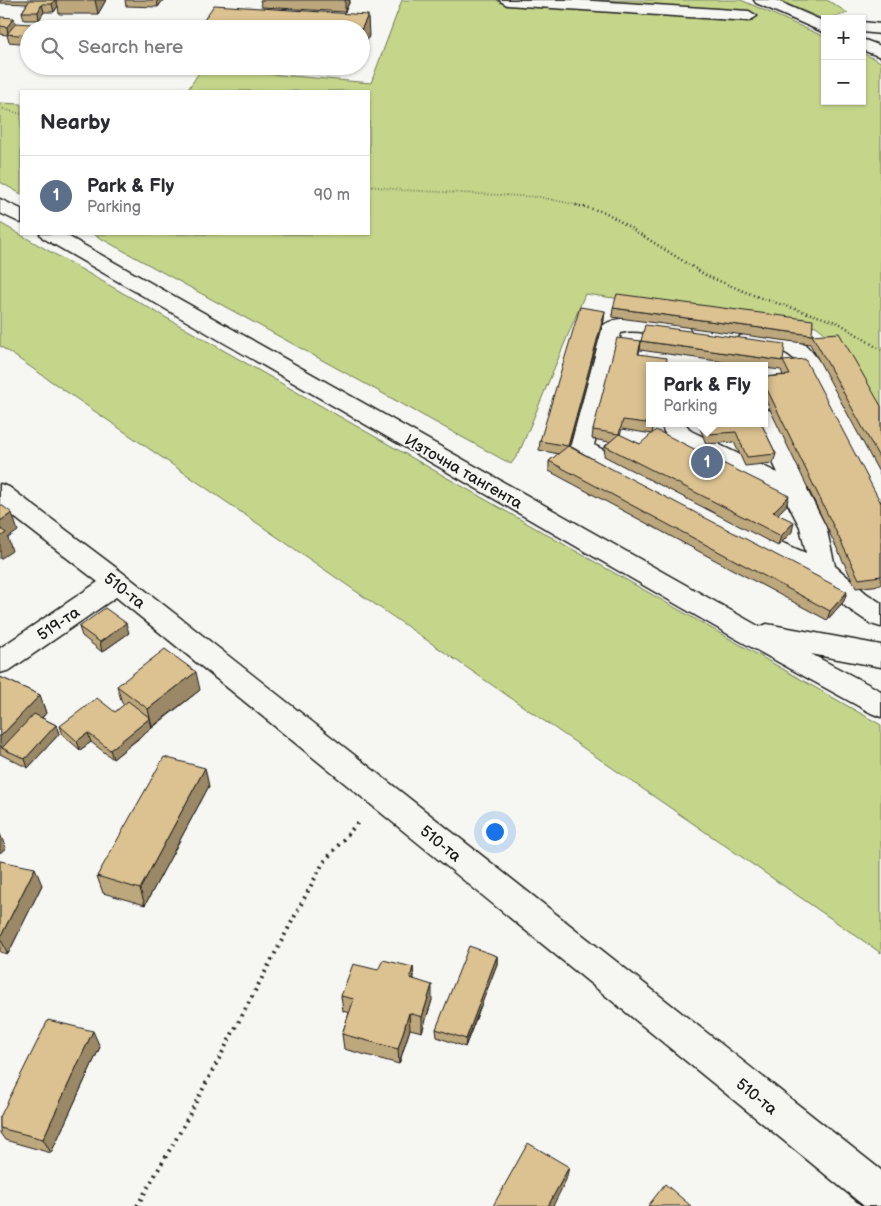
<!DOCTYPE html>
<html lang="en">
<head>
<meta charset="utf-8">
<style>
	:root { --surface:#fff; --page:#f2f2f3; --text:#2b2b33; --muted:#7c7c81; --line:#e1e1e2; --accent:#c8321e }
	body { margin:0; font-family:"Balsamiq Sans",sans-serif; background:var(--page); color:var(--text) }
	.controls { position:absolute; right:15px; top:15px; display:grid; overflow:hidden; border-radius:0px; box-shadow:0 1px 4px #0004 }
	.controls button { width:45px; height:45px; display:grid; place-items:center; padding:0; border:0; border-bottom:1px solid var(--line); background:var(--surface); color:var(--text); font:25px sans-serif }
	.you { position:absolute; left:494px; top:831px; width:18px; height:18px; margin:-12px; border:4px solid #fff; border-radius:50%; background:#1a73e8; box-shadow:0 0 0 8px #1a73e833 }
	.badge { display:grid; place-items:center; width:32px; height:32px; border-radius:50%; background:var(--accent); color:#fff; font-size:16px; font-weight:700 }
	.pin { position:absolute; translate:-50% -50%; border:2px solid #fff; box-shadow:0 1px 5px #0006 }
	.popup { position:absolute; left:646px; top:362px; width:122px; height:65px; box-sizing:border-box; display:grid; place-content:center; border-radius:0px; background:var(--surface); filter:drop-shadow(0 1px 4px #0005); font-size:16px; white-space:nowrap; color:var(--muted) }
	.popup b { font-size:19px; color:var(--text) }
	.popup::after { content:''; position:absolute; left:50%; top:100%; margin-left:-10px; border:10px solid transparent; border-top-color:var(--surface) }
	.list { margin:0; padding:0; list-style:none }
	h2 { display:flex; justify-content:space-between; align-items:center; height:65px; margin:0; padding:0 20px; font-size:21px }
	h2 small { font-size:16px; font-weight:400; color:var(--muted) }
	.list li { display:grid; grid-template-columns:32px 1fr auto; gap:15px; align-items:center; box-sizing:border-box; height:80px; padding:0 20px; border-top:1px solid var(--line) }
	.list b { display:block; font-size:19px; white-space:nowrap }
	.list p { margin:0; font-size:16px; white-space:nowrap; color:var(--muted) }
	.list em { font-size:16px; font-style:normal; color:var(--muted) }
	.icon { flex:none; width:28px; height:28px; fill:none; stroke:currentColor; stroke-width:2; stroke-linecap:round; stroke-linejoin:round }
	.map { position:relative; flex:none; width:881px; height:1206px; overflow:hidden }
	.search { position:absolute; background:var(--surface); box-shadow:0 1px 4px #0004; left:20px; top:20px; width:350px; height:55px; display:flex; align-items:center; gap:12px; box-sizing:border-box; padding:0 18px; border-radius:28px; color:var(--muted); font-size:19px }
	.panel { position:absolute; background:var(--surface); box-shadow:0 1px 4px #0004; left:20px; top:90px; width:350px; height:145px; border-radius:0px }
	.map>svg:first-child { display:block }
</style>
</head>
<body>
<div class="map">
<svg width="881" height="1206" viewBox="0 0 881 1206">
	<rect width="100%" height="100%" fill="#f6f6f2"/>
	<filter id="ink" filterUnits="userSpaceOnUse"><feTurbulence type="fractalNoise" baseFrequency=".02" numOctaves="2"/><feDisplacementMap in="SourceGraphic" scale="10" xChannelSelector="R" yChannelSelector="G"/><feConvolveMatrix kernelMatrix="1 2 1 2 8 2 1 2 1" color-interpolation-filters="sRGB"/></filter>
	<g filter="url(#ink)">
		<path fill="#c5d68b" stroke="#707954" d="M 402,0 L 741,0 L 825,37 L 825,101 L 862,101 L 862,53 L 881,62 L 881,421 L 836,342 L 816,326 L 585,294 L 519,453 L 511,464 L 93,234 L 369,234 L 369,91 L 187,91 L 202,68 L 371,83 Z
			M 778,0 L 827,0 L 848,13 L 825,20 Z
			M 0,103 L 21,104 L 21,194 L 0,182 Z
			M 0,223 L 881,725 L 881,953 L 0,346 Z"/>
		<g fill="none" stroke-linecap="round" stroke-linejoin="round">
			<defs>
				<path id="minor" d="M 499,0 L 578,0 L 749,11 L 757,16 L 749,21 L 507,5 Z
					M 754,0 L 775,0 L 825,22 L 825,33 L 756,3 Z
					M 862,22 L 881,24 L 881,34 L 862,32 Z
					M 862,39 L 881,46 L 881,57 L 862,50 Z
					M 0,199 L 21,209 L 21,223 L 0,213 Z
					M 40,234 L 64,234 L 760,627 L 767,624 L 881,645 L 881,667 L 811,654 L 881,691 L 881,717 L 871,713 L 733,637 L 43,238 Z
					M 636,318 L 688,327 L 691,332 L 688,337 C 666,342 644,327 621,333 L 594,445 L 785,544 L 806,553 L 800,527 L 784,496 L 673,443 L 664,432 L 661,423 L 685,423 L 691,431 L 778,473 L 755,423 L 764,423 L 764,409 L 772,411 L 807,479 L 807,490 L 826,527 L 835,566 L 866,593 L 881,603 L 881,627 L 871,624 L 846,607 L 814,577 L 767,558 L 579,459 L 570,446 L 600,329 C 607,319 624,318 636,318 Z
					M 748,334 C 766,336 789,335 805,345 C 820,355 878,452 881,470 C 881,479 881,491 881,501 L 872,498 L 868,492 C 852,460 816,374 789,355 C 777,346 755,349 740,346 L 737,341 L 740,336 Z
					M 0,484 L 9,487 L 127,576 L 881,1170 L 881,1206 L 864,1206 L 116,597 L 10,670 L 0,673 L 0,648 L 98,582 L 0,506 Z"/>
			</defs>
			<use href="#minor" stroke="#1c1c1c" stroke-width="3"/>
			<path stroke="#1c1c1c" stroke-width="2" stroke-dasharray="0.5 2.5" stroke-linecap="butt" d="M 0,108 L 21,114
				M 369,186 L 402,190 L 540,197 L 581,206"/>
			<path stroke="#1c1c1c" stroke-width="2.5" stroke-dasharray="1 3" stroke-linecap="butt" d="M 576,205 L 605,212 L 707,276 L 758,297 L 839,323 L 881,350"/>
			<path stroke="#1c1c1c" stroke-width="4" stroke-dasharray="2 5" stroke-linecap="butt" d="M 137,1206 L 179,1134 L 323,863 L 360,820"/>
			<use href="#minor" fill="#f6f6f2" fill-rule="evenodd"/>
		</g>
		<path fill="#bda77d" stroke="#1c1c1c" d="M 0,0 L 106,0 L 98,14 L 59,14 L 58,6 L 54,12 L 44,12 L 39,20 L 24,20 L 22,12 L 27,4 L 1,3 Z
			M 125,0 L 163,0 L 158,7 L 126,6 Z
			M 260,0 L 350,0 L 350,1 L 345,12 L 262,7 Z
			M 0,17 L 29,29 L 29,44 L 9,42 L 7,35 L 0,34 Z
			M 613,308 L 812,335 L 881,406 L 881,476 L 810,344 L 612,317 Z
			M 604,320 L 570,446 L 844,601 L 827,620 L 549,471 L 549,461 L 559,454 L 539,450 L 540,441 Z
			M 641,341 L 639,354 L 654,423 L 652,434 L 622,429 L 620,435 L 640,444 L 786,506 L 778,514 L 792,532 L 778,546 L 604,456 L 605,446 L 610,442 L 592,439 L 593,430 Z
			M 641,341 L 783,361 L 881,503 L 881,585 L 856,588 L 764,397 L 764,377 L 783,375 L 781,370 L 764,368 L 764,366 L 752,366 L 640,350 Z
			M 698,423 L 761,423 L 776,454 L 773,463 L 745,466 L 734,442 L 706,444 Z
			M 79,627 L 129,633 L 102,652 L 82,636 Z
			M 0,677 L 40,695 L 46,713 L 42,718 L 56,725 L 59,734 L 28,768 L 0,754 Z
			M 117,686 L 200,690 L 113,759 L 91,742 L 80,750 L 63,735 L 60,726 L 115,712 L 124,705 L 122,703 Z
			M 209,786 L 145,905 L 103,893 L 97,876 Z
			M 0,861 L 42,885 L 8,954 L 0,952 Z
			M 497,956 L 497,964 L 465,1047 L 437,1037 L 436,1029 Z
			M 413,967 L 414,979 L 432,1000 L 422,1032 L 410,1029 L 399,1064 L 344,1049 L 342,1034 L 349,1013 L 343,1011 L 341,996 L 378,970 Z
			M 100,1047 L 51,1153 L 5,1140 L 0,1133 L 0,1117 Z"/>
		<path fill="#9a8866" stroke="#1c1c1c" d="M 55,0 L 56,0 L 58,6 L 54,12 L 52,4 Z
			M 95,0 L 106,0 L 98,14 Z
			M 157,0 L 163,0 L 158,7 Z
			M 345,0 L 350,0 L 345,12 Z
			M 42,4 L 44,12 L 39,20 L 38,12 Z
			M 368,15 L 369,36 L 361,54 L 361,30 Z
			M 14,18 L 16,26 L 8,35 L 7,27 Z
			M 605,311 L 604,320 L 567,455 L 568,446 Z
			M 789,496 L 786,506 L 771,521 L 773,512 Z
			M 12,513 L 18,531 L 8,538 L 12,551 L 0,559 L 0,521 Z
			M 794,522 L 792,532 L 778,546 L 781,536 Z
			M 847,592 L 844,601 L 827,620 L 830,611 Z
			M 126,623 L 129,633 L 102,652 L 100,642 Z
			M 196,672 L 200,690 L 152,727 L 148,709 Z
			M 40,695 L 46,713 L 10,752 L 2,748 L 0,744 L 0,737 Z
			M 150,718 L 152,727 L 113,759 L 110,750 Z
			M 56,725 L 59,734 L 28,768 L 25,759 Z
			M 88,733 L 91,742 L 80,750 L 77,741 Z
			M 205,768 L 209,786 L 145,905 L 140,889 Z
			M 0,834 L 6,848 L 0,853 Z
			M 35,868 L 42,885 L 8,954 L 0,938 Z
			M 497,956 L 497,964 L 465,1047 L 466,1039 Z
			M 413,967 L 414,983 L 410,978 Z
			M 432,985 L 432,1000 L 422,1032 L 422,1017 Z
			M 409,1013 L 410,1029 L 399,1064 L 398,1049 Z
			M 93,1031 L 100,1047 L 51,1153 L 43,1139 Z
			M 569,1167 L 566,1180 L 553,1206 L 548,1206 Z"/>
		<path fill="#dcc291" stroke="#1c1c1c" d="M 30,0 L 55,0 L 52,4 L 42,4 L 38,12 L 22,12 Z
			M 214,5 L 368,15 L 361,30 L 361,29 L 198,29 Z
			M 0,17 L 14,18 L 7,27 L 0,26 Z
			M 16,23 L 48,25 L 45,29 L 29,29 L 29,36 L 7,34 Z
			M 617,294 L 813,320 L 812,335 L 613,308 Z
			M 580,307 L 605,311 L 568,446 L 540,441 Z
			M 645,325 L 785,344 L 783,361 L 641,341 Z
			M 839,333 L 881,406 L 881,461 L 812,335 Z
			M 617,338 L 641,341 L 638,354 L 667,358 L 666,366 L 650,366 L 650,423 L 654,423 L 654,424 L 623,420 L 619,434 L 593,430 Z
			M 805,359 L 881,503 L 881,576 L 859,579 L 764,383 L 764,377 L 790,375 L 783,361 Z
			M 704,423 L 761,423 L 776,454 L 747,457 L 736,432 L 708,434 Z
			M 656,430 L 789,496 L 773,512 L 794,522 L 781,536 L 605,446 L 619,434 L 640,444 Z
			M 568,446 L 847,592 L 830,611 L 549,461 Z
			M 0,504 L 12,513 L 0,521 Z
			M 0,528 L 6,533 L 0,537 Z
			M 105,608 L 126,623 L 100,642 L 79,627 Z
			M 165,649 L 196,672 L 148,709 L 117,686 Z
			M 0,677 L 40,695 L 0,737 Z
			M 97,698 L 115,712 L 128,701 L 150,718 L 110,750 L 88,733 L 77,741 L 60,726 Z
			M 34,714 L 56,725 L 25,759 L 2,748 Z
			M 164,757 L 205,768 L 140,889 L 97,876 Z
			M 0,861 L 35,868 L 0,938 Z
			M 469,946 L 497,956 L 466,1039 L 436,1029 Z
			M 383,960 L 413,967 L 410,978 L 432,985 L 422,1017 L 409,1013 L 398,1049 L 342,1034 L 354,999 L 341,996 L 353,964 L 378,970 Z
			M 48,1020 L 93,1031 L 43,1139 L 0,1128 L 0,1117 Z
			M 528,1143 L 569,1167 L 548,1206 L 493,1206 Z
			M 665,1184 L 691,1206 L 648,1206 Z"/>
	</g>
	<g text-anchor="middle" stroke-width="4" stroke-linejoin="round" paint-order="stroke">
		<g font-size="16" fill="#1c1c1c" stroke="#f6f6f2">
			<text transform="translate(464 471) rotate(30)" y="6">Източна тангента</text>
			<text transform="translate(125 590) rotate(38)" y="6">510-та</text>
			<text transform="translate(58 623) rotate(-34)" y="6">519-та</text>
			<text transform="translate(441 843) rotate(39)" y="6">510-та</text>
			<text transform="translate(757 1096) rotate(39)" y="6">510-та</text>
		</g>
	</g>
</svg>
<div class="controls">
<button>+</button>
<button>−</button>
</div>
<div class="you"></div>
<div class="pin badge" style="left:707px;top:462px;background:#5c6f8a">1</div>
<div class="popup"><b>Park &amp; Fly</b>Parking</div>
<div class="search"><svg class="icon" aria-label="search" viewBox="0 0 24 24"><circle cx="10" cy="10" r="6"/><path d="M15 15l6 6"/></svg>Search here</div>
<section class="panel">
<h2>Nearby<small></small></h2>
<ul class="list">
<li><span class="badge" style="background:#5c6f8a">1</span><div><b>Park &amp; Fly</b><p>Parking</p></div><em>90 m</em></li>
</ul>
</section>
</div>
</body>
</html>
